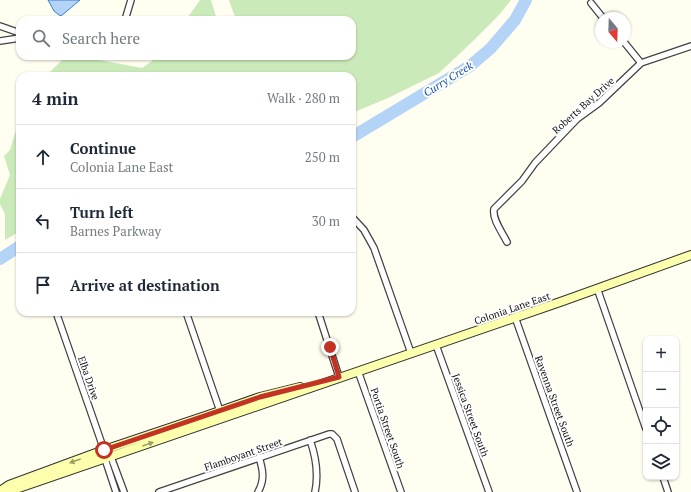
<!DOCTYPE html>
<html lang="en">
<head>
<meta charset="utf-8">
<style>
	:root { --surface:#fff; --page:#f2f2f3; --text:#1f2937; --muted:#747a83; --line:#e0e1e3 }
	body { margin:0; font-family:"PT Serif",serif; background:var(--page); color:var(--text) }
	.controls { position:absolute; right:12px; bottom:12px; display:grid; overflow:hidden; border-radius:8px; box-shadow:0 1px 3px #0004 }
	.controls button { width:36px; height:36px; display:grid; place-items:center; padding:0; border:0; border-bottom:1px solid var(--line); background:var(--surface); color:var(--text); font:20px sans-serif }
	.compass { position:absolute; left:595px; top:12px; width:36px; height:36px; border-radius:50%; background:var(--surface); box-shadow:0 1px 3px #0004; rotate:161deg }
	.stop { position:absolute; width:12px; height:12px; margin:-9px; border:3px solid #c23323; border-radius:50%; background:#fff }
	.stop.end { background:#c23323; border-color:#fff; box-shadow:0 1px 4px #0008 }
	.list { margin:0; padding:0; list-style:none }
	h2 { display:flex; justify-content:space-between; align-items:center; height:52px; margin:0; padding:0 16px; font-size:17px }
	h2 small { font-size:13px; font-weight:400; color:var(--muted) }
	.list li { display:grid; grid-template-columns:26px 1fr auto; gap:12px; align-items:center; box-sizing:border-box; height:64px; padding:0 16px; border-top:1px solid var(--line) }
	.list b { display:block; font-size:15px; white-space:nowrap }
	.list p { margin:0; font-size:13px; white-space:nowrap; color:var(--muted) }
	.list em { font-size:13px; font-style:normal; color:var(--muted) }
	.icon { flex:none; width:22px; height:22px; fill:none; stroke:currentColor; stroke-width:2; stroke-linecap:round; stroke-linejoin:round }
	.map { position:relative; flex:none; width:691px; height:492px; overflow:hidden }
	.search { position:absolute; background:var(--surface); box-shadow:0 1px 3px #0004; left:16px; top:16px; width:340px; height:44px; display:flex; align-items:center; gap:10px; box-sizing:border-box; padding:0 14px; border-radius:12px; color:var(--muted); font-size:15px }
	.panel { position:absolute; background:var(--surface); box-shadow:0 1px 3px #0004; left:16px; top:72px; width:340px; height:244px; border-radius:12px }
	.map>svg:first-child { display:block }
</style>
</head>
<body>
<div class="map">
<svg width="691" height="492" viewBox="0 0 691 492">
	<rect width="100%" height="100%" fill="#fffef0"/>
	<path fill="#cbeab9" d="M 200,0 L 211,0 L 217,20 L 186,20 Z
		M 229,0 L 511,0 L 499,15 L 471,43 L 439,73 L 388,98 L 352,113 L 352,76 L 46,76 L 62,60 L 78,56 L 142,68 L 159,56 L 352,56 L 352,20 L 236,20 Z
		M 16,130 L 20,131 L 20,231 L 5,240 L 5,214 L 0,204 L 0,199 L 10,175 L 4,156 L 10,150 Z"/>
	<path fill="#b4d4f7" stroke="#397ed0" d="M 48,0 L 80,0 L 61,16 L 59,15 L 54,11 Z"/>
	<g fill="none" stroke-linecap="round" stroke-linejoin="round">
		<path stroke="#b4d4f7" stroke-width="12" d="M 352,137 L 470,66 L 491,48 L 515,20 L 526,0
			M 0,259 L 20,246"/>
		<defs>
			<path id="street" d="M 591,3 L 603,18
				M 125,20 L 131,0
				M 0,26 L 20,33
				M 0,41 L 20,38
				M 624,42 L 641,63
				M 352,217 L 364,230 L 374,248 L 411,353
				M 507,242 C 502,232 492,219 494,209 L 522,181 L 535,163 L 577,119 L 599,103 L 641,63 L 691,46
				M 597,288 L 646,429
				M 56,312 L 104,450 L 105,459 L 116,492
				M 186,312 L 221,414
				M 318,312 L 339,377
				M 515,317 L 577,492
				M 436,345 L 489,492
				M 358,371 L 401,492
				M 310,440 C 316,457 319,473 315,492
				M 109,455 L 111,457 L 124,492
				M 663,477 L 668,492
				M 159,492 L 329,434 L 332,434 L 337,439 L 355,492
				M 258,492 C 265,480 263,470 259,457"/>
			<path id="secondary" d="M 0,491 L 9,485 L 104,450 L 220,411 L 260,397 L 300,387
				M 4,492 L 10,491 L 563,301 L 691,255"/>
		</defs>
		<use href="#street" stroke="#424242" stroke-width="8"/>
		<use href="#secondary" stroke="#313131" stroke-width="10"/>
		<use href="#street" stroke="#fff" stroke-width="5.5"/>
		<use href="#secondary" stroke="#fcffab" stroke-width="8"/>
	</g>
	<defs><path id="oneway-solid" d="M-6-.8H1V-3.2L6.5 0L1 3.2V.8H-6Z"/></defs>
	<g fill="#9d9f6d">
		<use href="#oneway-solid" transform="translate(148 444) rotate(-19)"/>
		<use href="#oneway-solid" transform="translate(75 461) rotate(160)"/>
	</g>
	<g fill="none" stroke-linecap="round" stroke-linejoin="round">
		<path stroke="#c23323" stroke-width="5" d="M 104,450 L 260,397 L 339,377 L 330,347"/>
	</g>
	<g text-anchor="middle" stroke-width="4" stroke-linejoin="round" paint-order="stroke">
		<g font-size="10" fill="#0f0f0f" stroke="#fff">
			<text transform="translate(583 105) rotate(-42)" y="4">Roberts Bay Drive</text>
			<text transform="translate(512 308) rotate(-19)" y="4">Colonia Lane East</text>
			<text transform="translate(89 378) rotate(71)" y="4">Elba Drive</text>
			<text transform="translate(555 401) rotate(70)" y="4">Ravenna Street South</text>
			<text transform="translate(471 415) rotate(70)" y="4">Jessica Street South</text>
			<text transform="translate(388 428) rotate(71)" y="4">Portia Street South</text>
			<text transform="translate(243 454) rotate(-19)" y="4">Flamboyant Street</text>
		</g>
		<g font-size="11" font-style="italic" fill="#1551a3" stroke="#fff">
			<text transform="translate(448 79) rotate(-32)" y="4">Curry Creek</text>
		</g>
	</g>
</svg>
<div class="controls">
<button>+</button>
<button>−</button>
<button><svg class="icon" aria-label="locate" viewBox="0 0 24 24"><circle cx="12" cy="12" r="6"/><path d="M12 2v4M12 18v4M2 12h4M18 12h4"/></svg></button>
<button><svg class="icon" aria-label="layers" viewBox="0 0 24 24"><path d="M12 4l9 5-9 5-9-5zM3 14l9 5 9-5"/></svg></button>
</div>
<svg class="compass" viewBox="-18 -18 36 36"><path d="M0-13l5 13h-10z" fill="#e53935"/><path d="M0 13l5-13h-10z" fill="#747a83"/></svg>
<div class="stop" style="left:104px;top:450px"></div>
<div class="stop end" style="left:330px;top:347px"></div>
<div class="search"><svg class="icon" aria-label="search" viewBox="0 0 24 24"><circle cx="10" cy="10" r="6"/><path d="M15 15l6 6"/></svg>Search here</div>
<section class="panel">
<h2>4 min<small>Walk · 280 m</small></h2>
<ul class="list">
<li><svg class="icon" aria-label="ahead" viewBox="0 0 24 24"><path d="M12 20V5M6 11l6-6 6 6"/></svg><div><b>Continue</b><p>Colonia Lane East</p></div><em>250 m</em></li>
<li><svg class="icon" aria-label="left" viewBox="0 0 24 24"><path d="M17 20v-9H6M10 6l-5 5 5 5"/></svg><div><b>Turn left</b><p>Barnes Parkway</p></div><em>30 m</em></li>
<li><svg class="icon" aria-label="arrive" viewBox="0 0 24 24"><path d="M6 21V4h12l-3 4 3 4H6"/></svg><div><b>Arrive at destination</b></div></li>
</ul>
</section>
</div>
</body>
</html>
